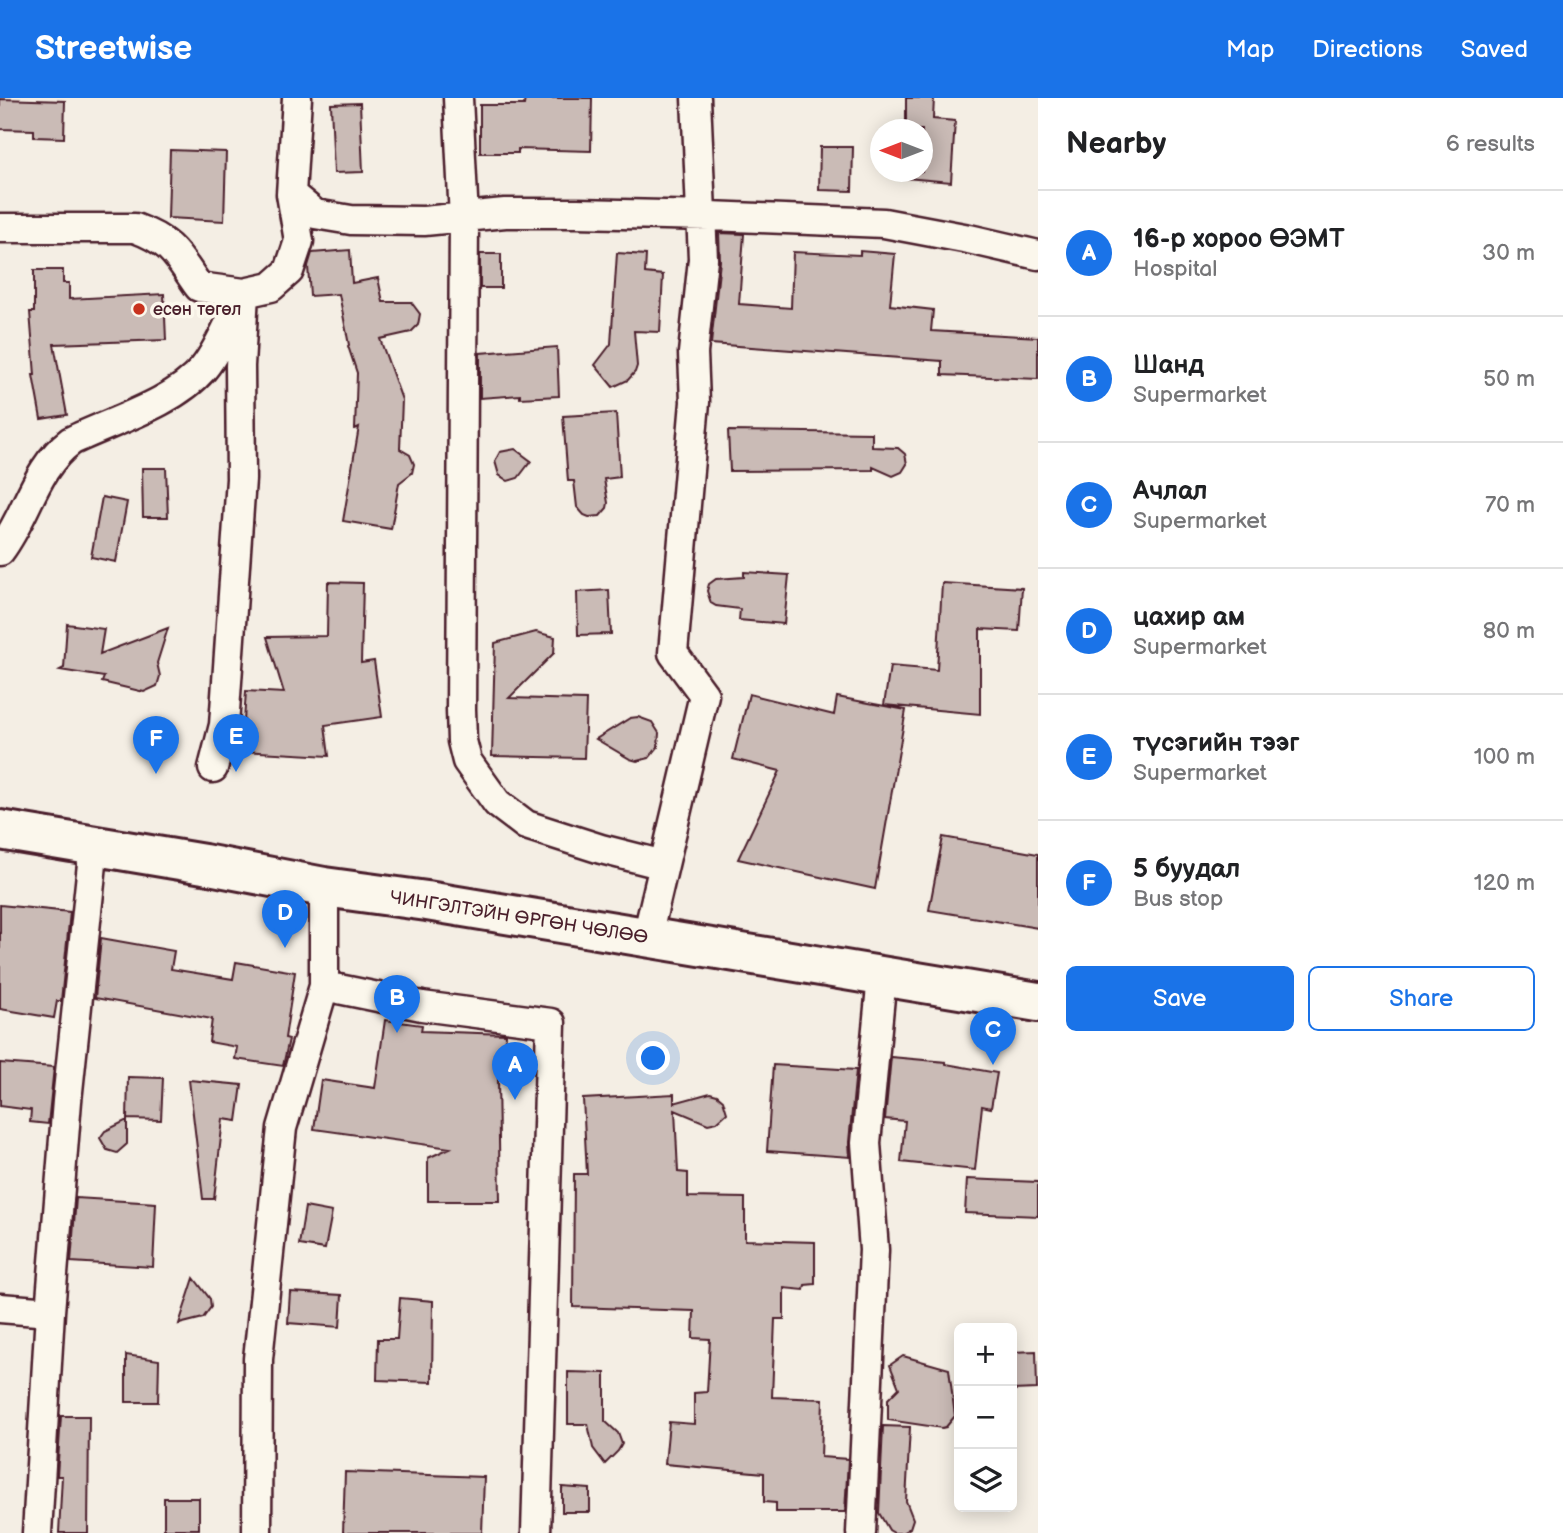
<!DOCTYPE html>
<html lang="en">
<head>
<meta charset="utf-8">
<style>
	:root { --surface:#fff; --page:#f6f6f6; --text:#202124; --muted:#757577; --line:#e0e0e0; --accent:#1a73e8 }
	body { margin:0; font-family:"Balsamiq Sans",sans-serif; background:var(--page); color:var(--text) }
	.controls { position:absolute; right:21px; bottom:21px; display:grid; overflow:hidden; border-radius:10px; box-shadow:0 4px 18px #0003 }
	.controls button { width:63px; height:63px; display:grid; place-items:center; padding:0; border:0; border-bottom:2px solid var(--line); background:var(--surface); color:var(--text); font:35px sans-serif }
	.compass { position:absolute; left:870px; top:21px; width:63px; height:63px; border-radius:50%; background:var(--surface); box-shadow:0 4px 18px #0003; rotate:270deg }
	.you { position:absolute; left:654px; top:961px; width:24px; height:24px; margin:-18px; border:5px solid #fff; border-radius:50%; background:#1a73e8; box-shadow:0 0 0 10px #1a73e833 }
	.badge { display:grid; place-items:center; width:46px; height:46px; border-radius:50%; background:var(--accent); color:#fff; font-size:23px; font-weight:700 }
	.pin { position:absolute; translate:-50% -58px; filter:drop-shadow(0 2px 4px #0008) }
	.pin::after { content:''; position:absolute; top:37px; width:24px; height:21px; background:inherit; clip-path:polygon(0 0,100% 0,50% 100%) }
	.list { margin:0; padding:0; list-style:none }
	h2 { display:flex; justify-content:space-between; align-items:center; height:91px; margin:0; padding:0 28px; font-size:30px }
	h2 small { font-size:23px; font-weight:400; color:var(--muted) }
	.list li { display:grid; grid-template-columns:46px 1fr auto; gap:21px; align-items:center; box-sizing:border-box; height:126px; padding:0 28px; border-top:2px solid var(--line) }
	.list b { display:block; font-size:26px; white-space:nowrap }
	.list p { margin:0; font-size:23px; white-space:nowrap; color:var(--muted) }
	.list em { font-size:23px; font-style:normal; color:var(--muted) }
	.actions { display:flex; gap:14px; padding:21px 28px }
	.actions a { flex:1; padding:16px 0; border:2px solid var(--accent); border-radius:10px; text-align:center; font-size:24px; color:var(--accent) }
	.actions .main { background:var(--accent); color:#fff }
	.icon { flex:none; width:38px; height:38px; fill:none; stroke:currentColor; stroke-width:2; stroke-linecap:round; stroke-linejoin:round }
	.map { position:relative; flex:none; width:1038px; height:1435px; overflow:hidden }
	header { display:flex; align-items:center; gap:42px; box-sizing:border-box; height:98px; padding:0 35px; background:var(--accent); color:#fff }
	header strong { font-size:33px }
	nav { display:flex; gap:38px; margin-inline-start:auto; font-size:24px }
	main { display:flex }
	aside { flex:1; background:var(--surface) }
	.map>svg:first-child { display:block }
</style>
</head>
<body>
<header>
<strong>Streetwise</strong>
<nav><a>Map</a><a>Directions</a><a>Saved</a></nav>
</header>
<main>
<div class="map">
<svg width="1038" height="1435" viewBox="0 0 1038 1435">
	<rect width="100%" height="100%" fill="#f4eee4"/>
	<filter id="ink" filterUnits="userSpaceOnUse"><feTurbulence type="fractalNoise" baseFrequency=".0143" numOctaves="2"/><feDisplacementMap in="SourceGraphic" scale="14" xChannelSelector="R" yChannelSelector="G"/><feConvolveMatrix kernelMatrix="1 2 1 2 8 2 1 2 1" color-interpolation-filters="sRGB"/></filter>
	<g filter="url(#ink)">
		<path fill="#cabbb6" stroke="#4a1f2b" stroke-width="2" d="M 525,0 L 592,0 L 591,53 L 518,51 L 518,55 L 480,55 L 480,7 L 524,7 Z
			M 906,0 L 934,0 L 933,21 L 955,23 L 951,84 L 906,80 L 906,74 L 922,74 L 922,32 L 906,32 Z
			M 0,1 L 65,3 L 64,40 L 34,39 L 34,32 L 0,31 Z
			M 360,5 L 363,74 L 334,75 L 331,6 Z
			M 820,49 L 853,49 L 852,93 L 819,92 Z
			M 170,52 L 226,54 L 224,123 L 168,120 Z
			M 719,135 L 744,136 L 739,206 L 791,210 L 793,154 L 860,157 L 860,153 L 895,156 L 890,207 L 933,212 L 931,233 L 1038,239 L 1038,281 L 942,277 L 942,263 L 711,246 L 720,163 Z
			M 350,152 L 352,185 L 378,180 L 383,204 L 411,204 L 420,216 L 418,227 L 411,234 L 380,241 L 402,302 L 400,351 L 410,357 L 414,366 L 412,375 L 399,385 L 391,431 L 343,423 L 359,329 L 355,331 L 357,275 L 348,248 L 349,247 L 339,196 L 310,198 L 308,168 L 312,155 Z
			M 617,155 L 646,157 L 645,175 L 663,177 L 660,234 L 634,233 L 637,268 L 635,274 L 628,282 L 613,289 L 595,267 L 611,246 Z
			M 480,156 L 501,156 L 501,190 L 480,190 Z
			M 34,172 L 63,172 L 63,185 L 69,185 L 69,201 L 164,196 L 166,242 L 54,246 L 67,317 L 41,321 L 33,277 L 35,277 L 30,214 L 34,214 Z
			M 557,249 L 559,298 L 520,300 L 520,297 L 480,300 L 480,255 Z
			M 616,315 L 620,379 L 604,381 L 608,405 L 607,410 L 600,418 L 589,419 L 584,417 L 577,409 L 574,383 L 568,383 L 563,318 Z
			M 728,333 L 872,335 L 872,349 L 898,350 L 905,356 L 907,366 L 902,374 L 893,378 L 873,369 L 873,372 L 730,373 Z
			M 515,351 L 531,363 L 518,380 L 508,383 L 499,377 L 495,363 L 500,354 Z
			M 142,370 L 166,370 L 168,419 L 143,419 Z
			M 102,399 L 127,404 L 116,464 L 91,459 Z
			M 744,474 L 789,477 L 784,526 L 739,522 L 740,511 L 716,508 L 711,505 L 707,493 L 709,486 L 716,481 L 744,479 Z
			M 328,484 L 363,485 L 361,565 L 374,563 L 382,619 L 325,627 L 329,658 L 242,653 L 246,593 L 284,595 L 267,539 L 327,538 Z
			M 942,485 L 1022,490 L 1019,533 L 980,531 L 980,616 L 884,607 L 890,568 L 937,572 Z
			M 609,492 L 611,536 L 578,537 L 577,494 Z
			M 67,526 L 104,531 L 100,556 L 168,530 L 157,565 L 160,578 L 157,588 L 144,594 L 102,584 L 104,579 L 60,572 L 64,570 Z
			M 536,534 L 555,539 L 554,555 L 509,600 L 586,602 L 584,660 L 492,658 L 495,545 Z
			M 749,596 L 834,617 L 837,599 L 906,612 L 875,791 L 738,761 L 780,673 L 733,661 Z
			M 638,619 L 652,624 L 659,635 L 658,649 L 649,660 L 637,663 L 630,661 L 596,641 L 630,620 Z
			M 943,739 L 1038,756 L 1038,830 L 929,812 Z
			M 0,807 L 70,814 L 61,903 L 57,903 L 54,920 L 0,911 Z
			M 101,840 L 174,853 L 171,871 L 233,881 L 236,864 L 295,874 L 285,940 L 289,941 L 283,968 L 235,961 L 237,949 L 209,944 L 212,921 L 95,900 Z
			M 385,922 L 422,927 L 421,933 L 506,936 L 504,980 L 498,980 L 500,1103 L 428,1103 L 428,1060 L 450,1050 L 314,1031 L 321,982 L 375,990 Z
			M 891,959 L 946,964 L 946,966 L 997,975 L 991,1010 L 982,1008 L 975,1072 L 901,1064 L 905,1023 L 885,1021 Z
			M 0,965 L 54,969 L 48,1026 L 30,1024 L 31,1012 L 0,1008 Z
			M 773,967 L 856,972 L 849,1044 L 850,1059 L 767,1053 Z
			M 128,979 L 163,980 L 161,1022 L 127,1021 Z
			M 189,982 L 242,987 L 237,1023 L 223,1021 L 214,1101 L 203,1101 Z
			M 710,995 L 717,997 L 723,1002 L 727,1015 L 717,1024 L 708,1026 L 675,1012 L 678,1074 L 688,1075 L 688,1099 L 745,1100 L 745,1142 L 815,1144 L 815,1186 L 805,1187 L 804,1192 L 784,1190 L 784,1221 L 775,1221 L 772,1299 L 823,1301 L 821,1359 L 848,1361 L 845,1414 L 776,1414 L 776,1405 L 764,1404 L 764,1375 L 665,1366 L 669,1324 L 694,1326 L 694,1295 L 707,1294 L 710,1241 L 693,1240 L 694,1213 L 573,1209 L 574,1076 L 587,1076 L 583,1001 L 674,996 L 674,1005 Z
			M 127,1022 L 127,1046 L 117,1055 L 107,1052 L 100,1040 L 105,1033 Z
			M 967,1081 L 1038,1084 L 1038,1118 L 965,1115 Z
			M 76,1100 L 156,1105 L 153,1169 L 71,1164 Z
			M 305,1109 L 332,1114 L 325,1151 L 299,1147 Z
			M 194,1180 L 210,1201 L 211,1209 L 203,1220 L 179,1226 Z
			M 290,1194 L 342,1197 L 340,1229 L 288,1225 Z
			M 400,1200 L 433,1203 L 432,1284 L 377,1282 L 378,1241 L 397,1241 Z
			M 1036,1253 L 1037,1291 L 1012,1292 L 1012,1254 Z
			M 126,1257 L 159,1262 L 158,1304 L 126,1304 Z
			M 903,1258 L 949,1271 L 955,1318 L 946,1329 L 942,1330 L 888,1322 L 888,1301 L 899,1290 L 890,1267 Z
			M 568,1274 L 605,1275 L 605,1323 L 618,1335 L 622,1346 L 618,1353 L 605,1366 L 593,1350 L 588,1326 L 568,1326 Z
			M 61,1318 L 89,1318 L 88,1435 L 59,1435 L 62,1378 L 57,1378 Z
			M 883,1328 L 910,1329 L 906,1403 L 913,1421 L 910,1430 L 902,1435 L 894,1435 L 889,1432 L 879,1415 Z
			M 345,1374 L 484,1379 L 482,1435 L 343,1435 Z
			M 562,1389 L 590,1391 L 590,1414 L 562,1414 Z
			M 164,1400 L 199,1400 L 199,1431 L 164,1431 Z"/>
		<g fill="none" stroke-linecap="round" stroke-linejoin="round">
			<defs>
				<path id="street" d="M 458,0 L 464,121 L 461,611 L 462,643 L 467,663 L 497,705 L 526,727 L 601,751 L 664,767
					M 291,96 L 315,116 L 351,122 L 424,123 L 505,115 L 577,115 L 709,118 L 884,125 L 969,141 L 1038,157
					M 0,130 L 135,130 C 173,144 177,158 199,189 L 244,195 L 240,268 L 241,381 L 224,627 L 213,670
					M 0,453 C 28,416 34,371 71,343 C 112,323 173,306 203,271 C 219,252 232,218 244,195 L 271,189 L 289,173 L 299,143 L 291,96 L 297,0
					M 324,789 L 324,888 L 422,908 L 551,925 L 536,1435
					M 647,839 L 704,597 L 673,555 L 695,304 L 693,255 L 703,161 L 696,0
					M 0,1210 L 50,1214
					M 37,1435 L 50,1214 L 67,1003 L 94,747
					M 257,1435 L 258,1261 L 282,1030 L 324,888
					M 861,1435 L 874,1152 L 866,1045 L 882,878"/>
				<path id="secondary" d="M 0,732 L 204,766 L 324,789 L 427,803 L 1038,904"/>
			</defs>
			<use href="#street" stroke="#4a1f2b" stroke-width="33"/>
			<use href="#secondary" stroke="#4a1f2b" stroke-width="44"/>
			<use href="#street" stroke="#fbf7ec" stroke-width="28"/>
			<use href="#secondary" stroke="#fbf7ec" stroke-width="38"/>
		</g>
	</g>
	<circle fill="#c8321e" stroke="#fbf7ec" stroke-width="2.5" cx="139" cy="211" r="7"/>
	<g text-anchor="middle" stroke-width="7" stroke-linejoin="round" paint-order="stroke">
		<g font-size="18" fill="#4a1f2b" stroke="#fbf7ec" text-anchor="start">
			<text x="153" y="217">есөн төгөл</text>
		</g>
		<g font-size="18" fill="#4a1f2b" stroke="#fbf7ec">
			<text transform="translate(519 819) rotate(9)" y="6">ЧИНГЭЛТЭЙН ӨРГӨН ЧӨЛӨӨ</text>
		</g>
	</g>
</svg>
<div class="controls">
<button>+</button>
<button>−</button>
<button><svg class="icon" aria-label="layers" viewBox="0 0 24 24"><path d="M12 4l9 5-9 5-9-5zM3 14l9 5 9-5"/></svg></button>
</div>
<svg class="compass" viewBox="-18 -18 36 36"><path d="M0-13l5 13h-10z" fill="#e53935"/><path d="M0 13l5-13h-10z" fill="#757577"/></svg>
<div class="you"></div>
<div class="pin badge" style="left:515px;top:1002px">A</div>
<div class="pin badge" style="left:397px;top:935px">B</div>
<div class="pin badge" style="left:993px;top:967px">C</div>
<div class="pin badge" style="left:285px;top:850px">D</div>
<div class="pin badge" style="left:236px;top:674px">E</div>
<div class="pin badge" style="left:156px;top:676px">F</div>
</div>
<aside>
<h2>Nearby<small>6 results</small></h2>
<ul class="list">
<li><span class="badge">A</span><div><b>16-р хороо ӨЭМТ</b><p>Hospital</p></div><em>30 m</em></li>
<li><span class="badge">B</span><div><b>Шанд</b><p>Supermarket</p></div><em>50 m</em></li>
<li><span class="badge">C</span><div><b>Ачлал</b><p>Supermarket</p></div><em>70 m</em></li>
<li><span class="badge">D</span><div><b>цахир ам</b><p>Supermarket</p></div><em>80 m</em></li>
<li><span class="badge">E</span><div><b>түсэгийн тээг</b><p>Supermarket</p></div><em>100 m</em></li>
<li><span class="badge">F</span><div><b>5 буудал</b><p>Bus stop</p></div><em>120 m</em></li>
</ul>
<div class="actions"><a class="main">Save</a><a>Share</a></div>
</aside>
</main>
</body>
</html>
